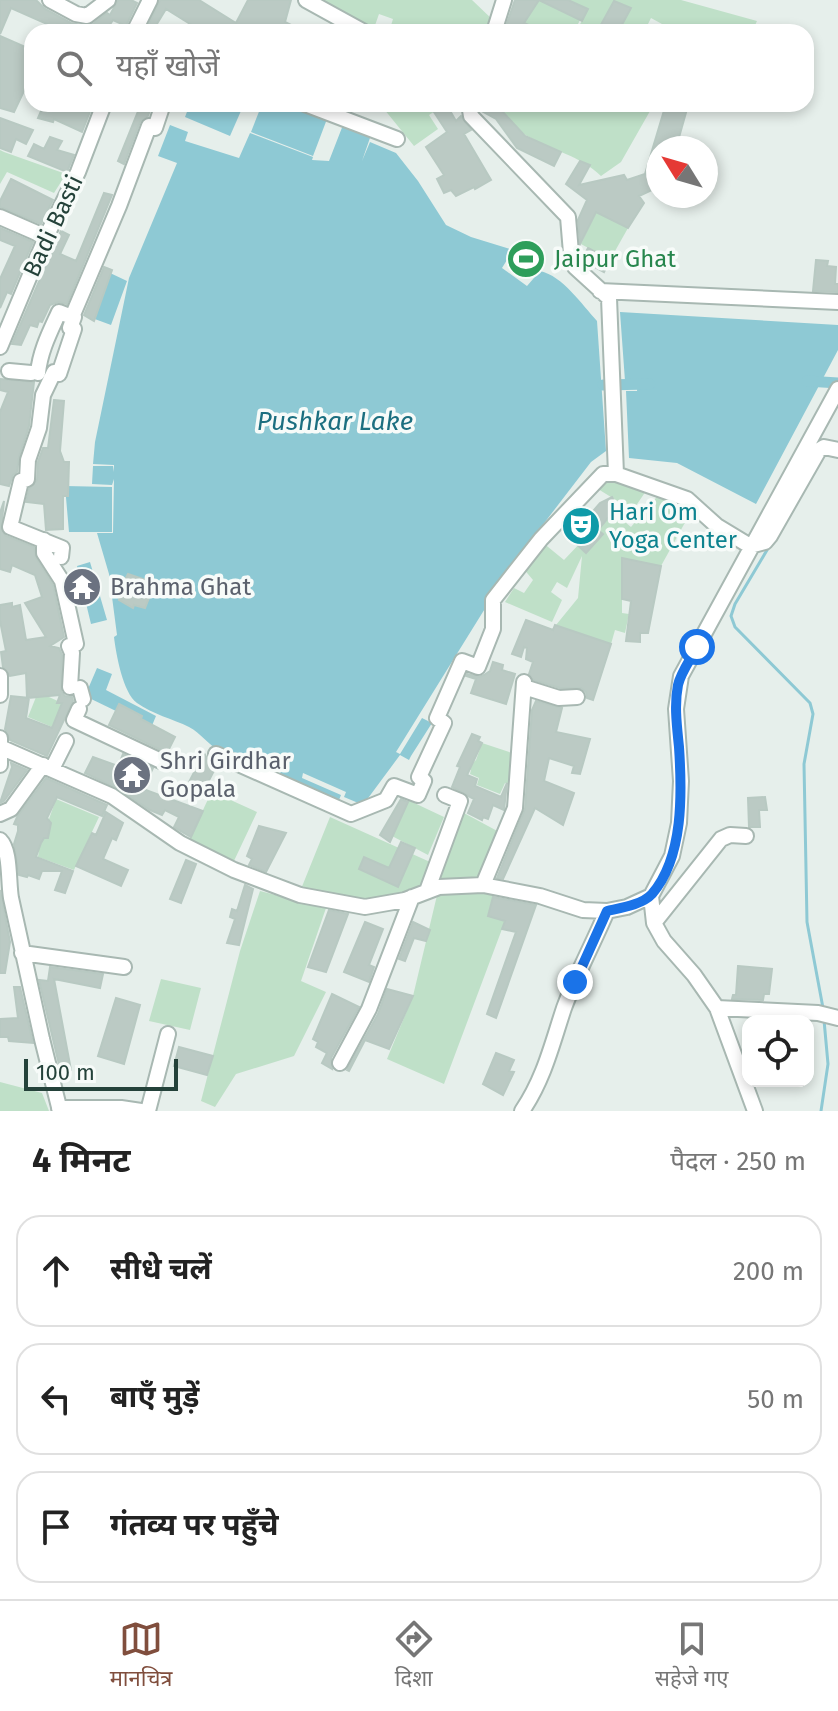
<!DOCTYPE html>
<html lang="hi">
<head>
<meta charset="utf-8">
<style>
	:root { --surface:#fff; --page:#f6f6f6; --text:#222; --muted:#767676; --line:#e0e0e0; --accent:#804e3d }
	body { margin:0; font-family:"Fira Sans","Noto Sans Devanagari",sans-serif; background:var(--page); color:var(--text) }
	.controls { position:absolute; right:24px; bottom:24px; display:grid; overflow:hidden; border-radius:16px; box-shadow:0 4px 12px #0003 }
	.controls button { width:72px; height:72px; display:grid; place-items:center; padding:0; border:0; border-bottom:2px solid var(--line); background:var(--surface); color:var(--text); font:40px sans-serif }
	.compass { position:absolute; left:646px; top:136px; width:72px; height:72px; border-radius:50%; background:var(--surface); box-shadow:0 4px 12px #0003; rotate:307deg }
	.scale { position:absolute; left:24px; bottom:20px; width:154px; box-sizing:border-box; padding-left:8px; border:4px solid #24423a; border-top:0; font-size:22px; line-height:28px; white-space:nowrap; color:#24423a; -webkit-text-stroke:6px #f7fbf9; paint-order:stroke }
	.stop { position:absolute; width:24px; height:24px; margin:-18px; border:6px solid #1a73e8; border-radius:50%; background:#fff }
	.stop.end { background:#1a73e8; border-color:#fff; box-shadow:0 2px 8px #0008 }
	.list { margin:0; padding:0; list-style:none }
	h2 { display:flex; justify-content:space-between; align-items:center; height:104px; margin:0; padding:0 32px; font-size:34px }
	h2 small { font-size:26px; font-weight:400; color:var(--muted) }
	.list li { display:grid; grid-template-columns:52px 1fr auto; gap:24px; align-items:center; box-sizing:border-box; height:112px; margin:0 16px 16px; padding:0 16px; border:2px solid var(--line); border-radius:24px }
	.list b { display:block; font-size:30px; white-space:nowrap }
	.list em { font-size:26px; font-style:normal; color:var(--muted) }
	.icon { flex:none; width:44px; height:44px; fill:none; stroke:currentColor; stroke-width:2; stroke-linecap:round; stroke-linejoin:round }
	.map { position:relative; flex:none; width:838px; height:1111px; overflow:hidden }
	.search { position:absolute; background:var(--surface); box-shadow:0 4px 12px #0003; left:24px; right:24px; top:24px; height:88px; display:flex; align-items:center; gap:20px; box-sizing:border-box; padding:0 28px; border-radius:24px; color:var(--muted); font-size:30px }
	.sheet { height:488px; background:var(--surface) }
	nav { display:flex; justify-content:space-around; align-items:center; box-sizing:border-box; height:112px; border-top:2px solid var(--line); background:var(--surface); font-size:22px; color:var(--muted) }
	nav a { display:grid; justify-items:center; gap:4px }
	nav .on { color:var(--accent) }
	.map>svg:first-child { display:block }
</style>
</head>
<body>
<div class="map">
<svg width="838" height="1111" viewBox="0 0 838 1111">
	<rect width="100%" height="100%" fill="#e6efeb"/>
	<path fill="#bfe0c8" d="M 315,0 L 472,0 L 494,21 L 489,32 L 389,32 L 393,19 L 379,14 L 373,31 Z
		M 539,0 L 580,20 L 574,32 L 533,32 L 524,23 Z
		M 568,0 L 681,0 L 757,21 L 752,32 L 658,32 L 662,24 L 651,18 L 644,32 L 619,30 L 630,8 L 614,1 L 597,32 L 576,32 L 588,9 Z
		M 386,104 L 446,104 L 429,115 L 438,129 L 414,146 L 384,109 Z
		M 491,104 L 654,104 L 621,162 L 601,176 C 581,156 553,151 529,137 C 514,129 506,113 491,104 Z
		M 0,150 L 4,152 L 66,174 L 54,193 L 7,172 L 0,184 Z
		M 596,212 L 628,228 L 610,260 L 581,244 Z
		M 605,478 L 648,488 L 625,522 L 631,527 L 661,492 L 693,508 L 661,566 L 622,558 L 622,613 L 629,614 L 625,633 L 615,630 L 611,644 L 556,625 L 578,598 L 582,556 L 567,588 L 557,582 L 551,592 L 562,600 L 552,622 L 505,602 L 514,588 L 524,593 L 533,580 L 522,567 L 542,542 L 564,560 L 619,502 L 598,489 Z
		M 36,697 L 49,697 L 62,703 L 52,727 L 28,717 Z
		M 482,743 L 515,754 L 513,786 L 505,783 L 500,794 L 477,785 L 479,778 L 470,774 L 471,770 L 467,768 L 476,760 Z
		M 210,795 L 222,800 L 224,797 L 257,812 L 233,863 L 188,842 Z
		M 56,799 L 99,817 L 74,870 L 38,857 L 40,843 L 44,838 L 48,837 L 51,824 L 48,822 Z
		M 408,800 L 444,817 L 428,855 L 392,836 Z
		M 462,812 L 501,833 L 482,884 L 444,884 L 403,892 L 355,909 L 299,894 L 330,817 L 439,866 Z
		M 439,887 L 495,887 L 488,915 L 505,921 L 444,1084 L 387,1059 L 413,996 Z
		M 260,891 L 326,908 L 301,981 L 326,992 L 294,1056 L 236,1074 L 215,1107 L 201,1101 L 240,951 Z
		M 161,979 L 201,988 L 190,1030 L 149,1021 Z
		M 0,1082 L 42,1093 L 49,1111 L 0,1111 Z"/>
	<path fill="#8ec9d4" d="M 190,104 L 244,104 L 230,136 L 185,117 Z
		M 262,104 L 286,104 L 327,119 L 313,156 L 251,132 Z
		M 170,125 L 188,132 L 185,141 L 239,158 L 250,133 L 313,157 L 312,160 L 329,161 L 343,125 L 371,135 L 362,161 L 370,142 L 396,153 L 418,181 L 446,225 L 471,237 L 513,250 L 502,268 L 527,286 L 540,271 C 563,276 582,305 597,321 L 606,451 L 591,462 L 512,565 L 396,752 L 400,754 L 422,718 L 432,723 L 411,756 L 409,760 L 400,755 L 363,805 L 344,797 L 346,792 L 303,773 L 302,778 L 341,795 L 337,805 L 220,751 C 208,745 201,733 189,727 C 173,719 152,714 137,703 C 123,693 116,654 114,637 L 117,635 L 109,574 L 97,533 L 113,533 L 114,479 L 112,485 L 92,484 L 93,466 L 113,466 L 114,472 L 114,465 L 93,464 L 95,442 L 129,278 L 177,163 L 158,156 Z
		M 108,272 L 127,281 L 111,325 L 92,318 Z
		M 620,312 L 838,325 L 838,350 L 756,504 L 677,463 L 629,458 L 626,391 L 637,391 L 638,382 L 625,381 Z
		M 65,486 L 112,487 L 112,532 L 69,532 Z
		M 90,562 L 107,620 L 91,624 L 77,566 Z
		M 97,668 L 112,674 L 106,690 L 156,716 L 151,728 L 85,696 Z"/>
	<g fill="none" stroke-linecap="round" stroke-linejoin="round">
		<path stroke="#8ec9d4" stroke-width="3" d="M 770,545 L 735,604 L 731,616 L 735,627 L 810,703 L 813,714 L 804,764 L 807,922 L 823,1008
			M 821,1111 L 828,1064 L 824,1020"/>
		<path stroke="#8ec9d4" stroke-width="11" d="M 807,381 L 838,383
			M 603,385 L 650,384"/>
	</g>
	<path fill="#bbcac4" stroke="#b8c9c2" stroke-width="2" d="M 0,0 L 36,0 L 45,9 L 71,23 L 86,26 L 93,24 L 107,13 L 110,15 L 118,0 L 131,0 L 137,3 L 126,26 L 113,20 L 105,32 L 65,32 L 11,8 L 0,34 Z
		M 160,0 L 199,0 L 236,23 L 248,0 L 291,0 L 285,22 L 305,32 L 203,32 L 166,9 L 152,32 L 145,32 Z
		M 515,0 L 568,0 L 588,9 L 582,21 L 539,0 L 524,23 L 544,32 L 504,32 Z
		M 614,1 L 631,8 L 618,32 L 597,32 Z
		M 0,36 L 32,50 L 32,74 L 14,112 L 0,108 Z
		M 44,104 L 93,104 L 82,132 L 54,119 L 53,122 L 38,118 Z
		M 141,104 L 152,104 L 148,116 L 140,122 L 124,164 L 118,161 Z
		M 446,104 L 456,121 L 461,116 L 471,130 L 464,134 L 491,180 L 475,189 L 474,187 L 456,196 L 451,190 L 444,193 L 437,179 L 444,175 L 426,147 L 447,132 L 434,112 Z
		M 479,104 L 491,104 L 502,111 L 525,136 L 561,152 L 554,166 L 517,148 L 496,119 L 480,110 Z
		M 666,104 L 687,109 L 676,148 L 658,148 L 658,187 L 639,196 L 644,203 L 628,228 L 596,212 L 580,244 L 578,220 L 587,200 L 566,184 L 580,161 L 590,165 L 579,185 L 624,175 L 627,180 L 645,174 Z
		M 0,118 L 33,130 L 26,144 L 16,139 L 11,152 L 0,148 Z
		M 50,137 L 62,141 L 57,150 L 74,155 L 67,172 L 28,156 L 34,144 L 44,149 Z
		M 11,179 L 53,200 L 41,224 L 0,207 L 0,201 Z
		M 104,193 L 112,195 L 67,304 L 58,302 L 50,305 L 42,322 L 39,321 L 37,327 L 30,325 L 21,345 L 12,344 L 66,219 L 61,231 L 69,235 L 60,254 L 76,261 Z
		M 0,228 L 33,242 L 11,294 L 7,292 L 0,308 L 0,279 L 15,246 L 0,240 Z
		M 588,248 L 610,260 L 604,272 L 584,261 L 583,257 Z
		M 816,260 L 828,261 L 827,266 L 836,267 L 835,284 L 838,284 L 838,292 L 813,291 Z
		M 104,267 L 112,270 L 94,321 L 84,315 Z
		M 0,379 L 34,382 L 29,426 L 19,457 L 17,472 L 13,475 L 9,486 L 0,484 L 0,412 L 8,392 L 0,390 Z
		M 54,400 L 64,401 L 60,451 L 64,462 L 69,462 L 68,496 L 63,496 L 63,529 L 46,530 L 44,504 L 26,502 L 29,489 L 37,480 L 38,462 L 43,448 L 48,448 Z
		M 612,497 L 617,507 L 598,530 L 603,534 L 586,553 L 570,538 L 600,503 Z
		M 4,501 L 1,530 L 6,536 L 34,547 L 36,558 L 53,585 L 64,637 L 50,646 L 59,648 L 62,655 L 61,691 L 65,696 L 72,697 L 73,701 L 47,756 L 10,740 L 5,729 L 11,696 L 29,698 L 26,718 L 52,728 L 62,703 L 57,703 L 60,695 L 27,698 L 26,673 L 10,676 L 3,667 L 1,652 L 6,651 L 0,621 L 0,605 L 12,603 L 12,607 L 20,605 L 26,640 L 46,637 L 25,603 L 42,597 L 35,575 L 12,565 L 10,572 L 0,569 L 0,513 Z
		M 622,558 L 661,566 L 648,633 L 640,633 L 640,642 L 626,641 L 631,601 L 622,599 Z
		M 128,574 L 155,583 L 145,608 L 134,605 L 133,608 L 119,600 L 120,589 Z
		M 526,620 L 553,630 L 555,625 L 611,644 L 593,700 L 587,698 L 586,692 L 581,688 L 560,688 L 533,680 L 529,674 L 533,662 L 526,659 L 527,648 L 524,647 L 521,657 L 512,654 Z
		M 493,662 L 503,665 L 502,670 L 515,674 L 506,704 L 471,693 L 476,679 L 466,676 L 467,674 L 479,677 L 484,675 L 490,671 Z
		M 536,701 L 562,708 L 556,732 L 590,739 L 580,774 L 572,773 L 574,766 L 549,758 L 544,781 L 574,793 L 563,825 L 535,808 L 503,879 L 497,878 L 525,809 L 532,710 Z
		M 119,704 L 142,716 L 141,719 L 175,737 L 167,753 L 109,725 Z
		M 472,734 L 480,737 L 478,741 L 482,743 L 467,775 L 477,779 L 475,786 L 501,797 L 507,783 L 504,810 L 493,805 L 488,819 L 483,817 L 482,820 L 468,813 L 474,799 L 452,787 L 460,767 L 457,766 Z
		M 204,753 L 208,760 L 217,765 L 203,792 L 188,784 Z
		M 123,754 L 153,768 L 143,789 L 203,811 L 191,837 L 174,827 L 179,817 L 165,810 L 162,815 L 150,810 L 117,788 L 85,773 L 93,757 L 118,766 Z
		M 11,763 L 27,770 L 4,801 L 0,803 L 12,767 Z
		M 46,778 L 107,805 L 102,816 L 57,797 L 47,818 L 51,823 L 48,838 L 44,838 L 41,843 L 36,857 L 73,871 L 65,893 L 55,890 L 62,871 L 42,871 L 39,879 L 28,875 L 27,877 L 19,875 L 14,844 L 18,831 L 18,825 L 14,824 L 17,817 Z
		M 765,797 L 767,810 L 759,810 L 760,827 L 749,827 L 748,798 Z
		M 401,799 L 408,802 L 390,842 L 380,835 Z
		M 106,812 L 123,823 L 116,840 L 112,838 L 103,859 L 128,870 L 121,886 L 76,866 L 92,833 L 96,835 Z
		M 259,826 L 286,833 L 266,872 L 249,865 L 252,859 L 247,856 Z
		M 401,842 L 415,848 L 398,887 L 359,869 L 364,857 L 389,868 Z
		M 186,860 L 196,864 L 181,903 L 170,899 Z
		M 245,885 L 253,889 L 239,945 L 227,943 L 235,919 L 230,917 L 232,909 L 237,911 Z
		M 0,890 L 10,942 L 5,973 L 0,973 Z
		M 493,897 L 536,905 L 496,1018 L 487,1014 L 516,932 L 502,929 L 505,921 L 488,916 Z
		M 329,910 L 348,914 L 326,972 L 308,967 Z
		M 365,922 L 383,929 L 369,965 L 374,967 L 369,982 L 344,972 Z
		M 413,922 L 430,930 L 426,941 L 414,938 L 405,961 L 399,959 Z
		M 738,966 L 772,969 L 769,994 L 764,994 L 763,1000 L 732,999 L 733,995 L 736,995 Z
		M 50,967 L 103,974 L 100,988 L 54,979 L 71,1070 L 61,1073 L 39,980 L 48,981 Z
		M 14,987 L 20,987 L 33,1043 L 9,1041 L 8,1037 L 0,1037 L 0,1019 L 18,1018 Z
		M 387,989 L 413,996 L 389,1049 L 365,1040 L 349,1071 L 347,1070 L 378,1014 Z
		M 332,994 L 359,1007 L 331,1058 L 332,1069 L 322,1063 L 327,1053 L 316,1047 L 318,1042 L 313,1039 Z
		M 116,998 L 140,1005 L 124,1064 L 98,1056 Z
		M 179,1047 L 213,1056 L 207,1075 L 174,1066 Z
		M 496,1053 L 514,1060 L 509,1071 L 514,1072 L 503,1095 L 483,1084 Z"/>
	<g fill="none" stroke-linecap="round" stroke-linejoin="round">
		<defs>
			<path id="minor" d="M 50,0 L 76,14 L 87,16 L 108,0
				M 306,0 L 364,32
				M 134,32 L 150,0
				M 494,32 L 504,0
				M 305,104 L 397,139
				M 469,104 L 471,116 L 568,217 L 571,253 L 575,267 L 609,298 L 616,474 L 687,499 L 717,526 L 750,546 L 765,542 L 770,536 L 819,450 L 824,447 L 838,450
				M 0,217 L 46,237
				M 600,291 L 838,302
				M 0,347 L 46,237 L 78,172 L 104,104
				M 9,371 L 31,373
				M 38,373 C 40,351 50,332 59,312 L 72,317 L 119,206 L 149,126 L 155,128 L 163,104
				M 44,540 L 44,553 L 62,581 L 76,644
				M 61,557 L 62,548 L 10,527 L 21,481 L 27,479 L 28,460 L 39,428 L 43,395 L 54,372 L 59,374 L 74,329 L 70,328 L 74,317
				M 69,646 L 72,653 L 70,687
				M 0,676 L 0,695
				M 524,687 L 559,698 L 577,697
				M 80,688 L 83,699
				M 79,709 L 74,720 L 161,761
				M 0,747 L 112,796 L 180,843 L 234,870 L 300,895 L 365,907 L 405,900 L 439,887 L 483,885 L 540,896 L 583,910 L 607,911 L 627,907 L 651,896
				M 216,754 L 351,814 L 386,800 L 394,786 L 418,795 L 424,781 L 419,777 L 444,723 L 437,718 L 462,661 L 478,667 L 493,629 L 493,600 L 541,539 L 603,474 L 616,474
				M 0,765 L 0,738
				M 52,769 L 66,741
				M 0,814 L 11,809 L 43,765
				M 0,840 C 11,851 8,881 11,898 L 42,1039 L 60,1111
				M 483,885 L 515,808 L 524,682
				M 427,891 L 460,801 L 445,795
				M 654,923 L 721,839 L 730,835 L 746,836
				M 22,953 L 124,967
				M 717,1008 L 818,1013 L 838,1018
				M 340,1063 L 369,1009 L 412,897
				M 59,1108 L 121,1108 L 141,1111
				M 148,1111 L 168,1034
				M 522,1111 C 544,1079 552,1044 564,1008 C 576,975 593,944 607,911
				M 755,1111 L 717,1008 L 694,975 L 664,941 L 654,923 L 651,896 L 672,856 L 679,823 L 681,781 L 676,709 L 681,676 L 838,389"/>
		</defs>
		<use href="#minor" stroke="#a8b8b2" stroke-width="18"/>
		<use href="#minor" stroke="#fff" stroke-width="14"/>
	</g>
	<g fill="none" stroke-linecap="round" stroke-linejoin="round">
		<path stroke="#1a73e8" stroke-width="10" d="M 575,982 L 607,911 C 620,908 642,905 652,894 C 684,857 682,792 679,747 C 677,727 674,705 678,685 C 681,672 691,659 697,647"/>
	</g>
	<defs>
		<symbol id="stadium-disc" viewBox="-11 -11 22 22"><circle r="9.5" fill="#2e9e5b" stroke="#f7fbf9"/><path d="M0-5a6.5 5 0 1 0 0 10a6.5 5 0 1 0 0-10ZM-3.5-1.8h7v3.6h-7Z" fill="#fff"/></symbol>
		<symbol id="theatre-disc" viewBox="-11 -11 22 22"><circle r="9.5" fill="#0f9aa8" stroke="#f7fbf9"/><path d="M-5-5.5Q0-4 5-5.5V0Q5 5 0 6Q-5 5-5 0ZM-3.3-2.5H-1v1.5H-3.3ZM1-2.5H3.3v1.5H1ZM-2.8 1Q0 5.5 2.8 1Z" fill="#fff"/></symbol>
		<symbol id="temple-disc" viewBox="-11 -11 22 22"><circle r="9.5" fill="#6b7280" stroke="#f7fbf9"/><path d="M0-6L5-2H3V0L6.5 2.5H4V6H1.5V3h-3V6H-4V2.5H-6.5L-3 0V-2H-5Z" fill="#fff"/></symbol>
	</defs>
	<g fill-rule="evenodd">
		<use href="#stadium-disc" x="504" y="237" width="44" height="44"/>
		<use href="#theatre-disc" x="559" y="504" width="44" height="44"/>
		<use href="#temple-disc" x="60" y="565" width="44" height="44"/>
		<use href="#temple-disc" x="110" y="753" width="44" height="44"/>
	</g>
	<g text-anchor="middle" stroke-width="7" stroke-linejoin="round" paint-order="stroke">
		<g font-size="24" fill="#24423a" stroke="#f7fbf9">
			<text transform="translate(53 226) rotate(-65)" y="8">Badi Basti</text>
		</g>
		<g font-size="24" fill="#27864d" stroke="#f7fbf9" text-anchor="start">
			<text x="554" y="267">Jaipur Ghat</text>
		</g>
		<g font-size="24" fill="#0d838f" stroke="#f7fbf9" text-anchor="start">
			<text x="609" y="520">Hari Om<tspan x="609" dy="28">Yoga Center</tspan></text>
		</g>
		<g font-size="24" fill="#5b616d" stroke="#f7fbf9" text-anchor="start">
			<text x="110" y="595">Brahma Ghat</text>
			<text x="160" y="769">Shri Girdhar<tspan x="160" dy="28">Gopala</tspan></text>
		</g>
		<g font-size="26" font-style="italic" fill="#1c6f80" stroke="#f7fbf9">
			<text x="335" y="430">Pushkar Lake</text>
		</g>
	</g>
</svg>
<div class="controls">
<button><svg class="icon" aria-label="locate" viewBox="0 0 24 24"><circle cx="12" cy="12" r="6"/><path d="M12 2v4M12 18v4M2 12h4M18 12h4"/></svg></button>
</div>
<svg class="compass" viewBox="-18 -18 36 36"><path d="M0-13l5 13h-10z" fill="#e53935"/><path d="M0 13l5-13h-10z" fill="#767676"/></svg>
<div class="scale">100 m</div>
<div class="stop" style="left:697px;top:647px"></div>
<div class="stop end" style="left:575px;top:982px"></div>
<div class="search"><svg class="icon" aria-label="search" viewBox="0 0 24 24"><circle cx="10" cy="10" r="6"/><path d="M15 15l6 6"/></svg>यहाँ खोजें</div>
</div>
<section class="sheet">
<h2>4 मिनट<small>पैदल · 250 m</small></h2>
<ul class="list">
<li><svg class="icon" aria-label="ahead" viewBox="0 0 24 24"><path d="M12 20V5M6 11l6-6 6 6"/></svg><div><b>सीधे चलें</b></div><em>200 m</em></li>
<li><svg class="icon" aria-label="left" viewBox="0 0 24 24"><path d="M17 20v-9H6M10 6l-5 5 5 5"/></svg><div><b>बाएँ मुड़ें</b></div><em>50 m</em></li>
<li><svg class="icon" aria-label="arrive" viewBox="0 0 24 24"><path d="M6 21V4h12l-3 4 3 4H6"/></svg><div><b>गंतव्य पर पहुँचे</b></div></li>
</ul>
</section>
<nav>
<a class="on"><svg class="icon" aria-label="map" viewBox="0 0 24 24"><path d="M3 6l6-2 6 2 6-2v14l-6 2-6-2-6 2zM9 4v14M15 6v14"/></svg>मानचित्र</a>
<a><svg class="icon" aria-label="directions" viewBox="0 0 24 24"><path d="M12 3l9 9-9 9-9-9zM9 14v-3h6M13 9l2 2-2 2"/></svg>दिशा</a>
<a><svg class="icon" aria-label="saved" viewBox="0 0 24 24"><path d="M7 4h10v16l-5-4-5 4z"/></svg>सहेजे गए</a>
</nav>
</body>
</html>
